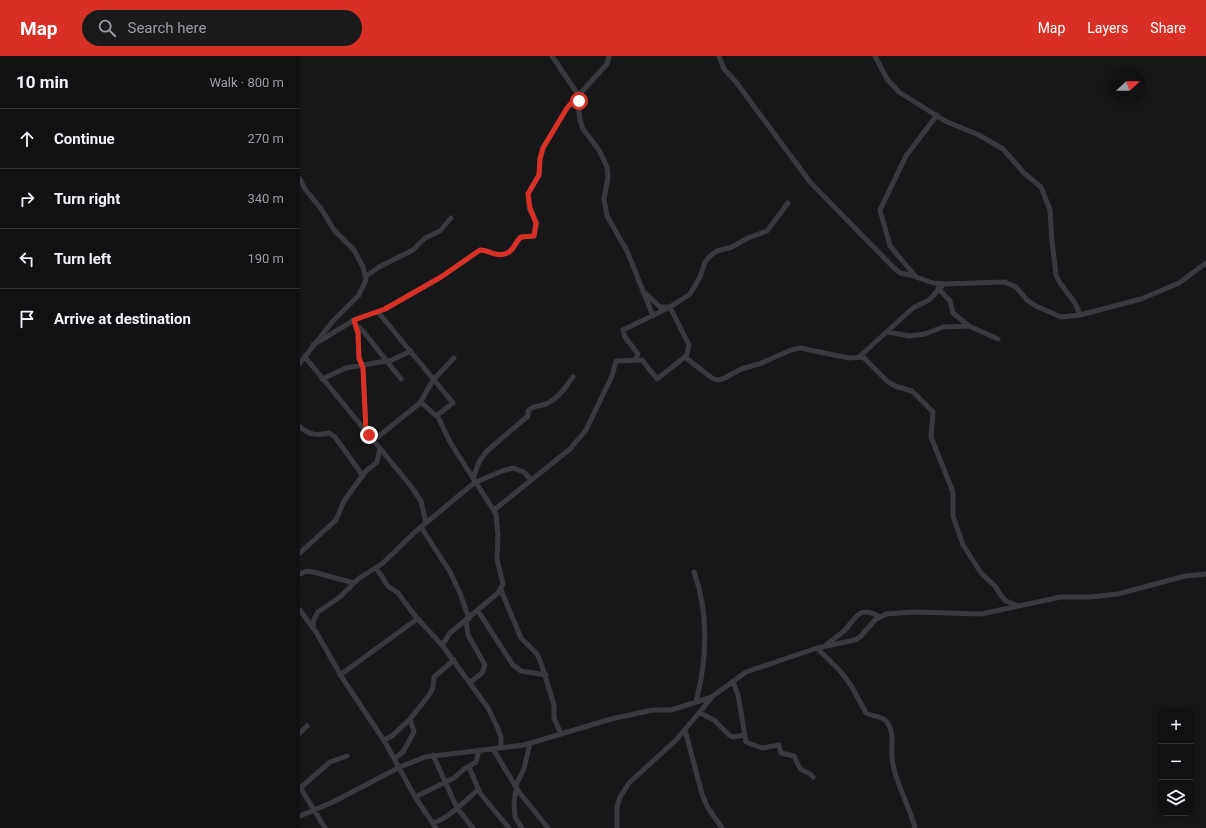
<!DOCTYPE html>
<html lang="en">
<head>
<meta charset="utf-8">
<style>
	:root { --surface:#111113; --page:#1a1a1c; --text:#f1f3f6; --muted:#9c9da0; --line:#303133; --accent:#d93025 }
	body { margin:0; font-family:Roboto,sans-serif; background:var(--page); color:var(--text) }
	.controls { position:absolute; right:12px; bottom:12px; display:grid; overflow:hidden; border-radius:8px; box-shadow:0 2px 6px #0003 }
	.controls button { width:36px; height:36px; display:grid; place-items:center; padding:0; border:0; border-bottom:1px solid var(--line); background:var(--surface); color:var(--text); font:20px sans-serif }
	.compass { position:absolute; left:810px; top:12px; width:36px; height:36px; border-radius:50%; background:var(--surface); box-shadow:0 2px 6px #0003; rotate:68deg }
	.stop { position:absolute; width:12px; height:12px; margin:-9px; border:3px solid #d93025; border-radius:50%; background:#fff }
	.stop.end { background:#d93025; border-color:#fff; box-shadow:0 1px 4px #0008 }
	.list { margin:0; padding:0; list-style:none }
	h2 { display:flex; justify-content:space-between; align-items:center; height:52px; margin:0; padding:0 16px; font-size:17px }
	h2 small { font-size:13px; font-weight:400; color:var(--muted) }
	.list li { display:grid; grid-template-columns:26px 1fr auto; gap:12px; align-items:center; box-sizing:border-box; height:60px; padding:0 16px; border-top:1px solid var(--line) }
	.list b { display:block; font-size:15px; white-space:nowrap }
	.list em { font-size:13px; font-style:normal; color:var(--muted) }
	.icon { flex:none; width:22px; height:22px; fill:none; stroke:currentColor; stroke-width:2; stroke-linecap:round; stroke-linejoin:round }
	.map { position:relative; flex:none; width:906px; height:772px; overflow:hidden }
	header { display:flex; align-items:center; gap:24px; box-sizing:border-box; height:56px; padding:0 20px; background:var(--accent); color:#fff }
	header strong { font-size:19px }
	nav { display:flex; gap:22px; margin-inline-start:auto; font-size:14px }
	.search { width:280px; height:36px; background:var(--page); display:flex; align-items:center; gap:10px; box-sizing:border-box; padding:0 14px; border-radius:22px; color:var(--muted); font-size:15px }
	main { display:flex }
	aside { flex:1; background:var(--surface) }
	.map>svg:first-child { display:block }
</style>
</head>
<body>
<header>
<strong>Map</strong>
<div class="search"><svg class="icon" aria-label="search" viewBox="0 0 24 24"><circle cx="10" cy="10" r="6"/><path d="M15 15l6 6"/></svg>Search here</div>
<nav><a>Map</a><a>Layers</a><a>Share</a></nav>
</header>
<main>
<aside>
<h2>10 min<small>Walk · 800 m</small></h2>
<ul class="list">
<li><svg class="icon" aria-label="ahead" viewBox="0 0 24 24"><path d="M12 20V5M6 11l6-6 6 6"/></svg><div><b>Continue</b></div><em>270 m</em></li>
<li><svg class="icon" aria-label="right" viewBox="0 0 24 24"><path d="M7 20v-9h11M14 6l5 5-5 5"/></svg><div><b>Turn right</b></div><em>340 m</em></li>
<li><svg class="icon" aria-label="left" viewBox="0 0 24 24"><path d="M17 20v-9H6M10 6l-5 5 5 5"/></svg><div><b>Turn left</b></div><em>190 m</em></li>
<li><svg class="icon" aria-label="arrive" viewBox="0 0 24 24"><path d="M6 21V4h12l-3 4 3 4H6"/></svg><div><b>Arrive at destination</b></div></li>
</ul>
</aside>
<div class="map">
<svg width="906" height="772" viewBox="0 0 906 772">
	<rect width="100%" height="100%" fill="#171719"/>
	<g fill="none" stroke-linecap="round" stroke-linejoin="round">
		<path stroke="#383a3d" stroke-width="5" d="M 252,0 L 277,37 L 280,64 L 283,73 L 299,94 L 307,111 L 308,121 L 304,143 L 307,160 L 327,195 L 353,260
			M 419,0 L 424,13 L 436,26 L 510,126 L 594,212 L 600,217 L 615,220
			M 575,0 L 587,23 L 599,36 L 645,65 L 679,79 L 703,93 L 724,117 L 741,131 L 750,154 L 752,186 L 756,219 L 760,227 L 775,247 L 780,259
			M 637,59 L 606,100 L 580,154 L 590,190 L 616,221 L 633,227 L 644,228 L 705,226 L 716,231 L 727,244 L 736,250 L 761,261 L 780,259 L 841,243 L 879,227 L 906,207
			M 0,123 L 5,133 L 22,154 L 34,174 L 54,194 L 63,211 L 66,224 L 59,239 L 33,265 L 0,307
			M 65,221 L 79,211 L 113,194 L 125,182 L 140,175 L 151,162
			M 638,232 L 650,245 L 653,257 L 669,270
			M 345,237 L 360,251 L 368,251
			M 370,251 L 390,238 L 400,221 L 405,206 L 410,200 L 417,195 L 432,191 L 448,182 L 467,175 L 488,147
			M 78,256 L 153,347 L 136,360 L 121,346
			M 54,265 L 58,277 L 59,302 L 63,312 L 66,375
			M 57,270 L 63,275 L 101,323
			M 588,276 L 609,280 L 625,278 L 643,271 L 669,270 L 698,283
			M 13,289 L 56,263 L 85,253 L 141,221 L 180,194 C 189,194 200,203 209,196 C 214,193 216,185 221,181 L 234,180 L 237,167 L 229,152 L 228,137 L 239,119 L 240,103 L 243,92 L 267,52 L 307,8 L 309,0
			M 5,301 L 110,429 L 121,445 L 126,467
			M 559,301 L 613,252 L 629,244 L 644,228
			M 335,304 L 338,298 L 325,281 L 323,274 L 370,251 L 389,289 L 386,302 L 412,322 L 418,324 L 425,322 L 441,313 L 459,308 L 491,294 L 500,292 L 549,302 L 563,301 L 588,326 L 595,330 L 612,335 L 633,356 L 631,381 L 653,436 L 653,460 L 663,489 L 681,517 L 695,530 L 702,541 L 706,545 L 718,550
			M 22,323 L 46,312 L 92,304 L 111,295
			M 137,359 L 150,386 L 196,458 L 198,480 L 197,503 L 203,528 L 198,537 L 150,577 L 142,589
			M 0,371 C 10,379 16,380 29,377 L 35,381 L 63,420
			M 74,384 L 120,347 L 133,324 L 154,302
			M 173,422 L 179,406 L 187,395 L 228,360 L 228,355 C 235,348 241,351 248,347 C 259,342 266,330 273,321
			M 194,454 L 270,393 L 286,374 L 312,320 L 316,305 L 342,304 L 357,323 L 386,300
			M 121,471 L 150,516 L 160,537 L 169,563
			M 0,497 L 36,464 L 44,445 L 65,416 L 77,406 L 80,392
			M 76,512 L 88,530 L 98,537 L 116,561 L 142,589 L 188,652 L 198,673 L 201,681 L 201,692
			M 394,516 C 409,557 407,604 396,646
			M 0,518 L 7,515 L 13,516 L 54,527
			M 201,534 L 221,582 L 237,598 L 241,607 L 254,649 L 254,662 L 261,678
			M 0,554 L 16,576 L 43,623 L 85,686 L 115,741 L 136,772
			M 178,555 L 213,609 L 221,615 L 246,619
			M 166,565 L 168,579 L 185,609 L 182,617 L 169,627
			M 13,571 L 14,563 L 18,556 L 40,541 L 58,523 L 83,507 L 115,476 L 174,427 L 202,415 L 213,412 L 224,416 L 230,423
			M 527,588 C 533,583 540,579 545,574 C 557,561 559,549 580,561
			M 517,592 L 541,616 L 552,631 L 566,657 C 572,661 581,659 586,665 C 595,676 591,688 592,701 C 594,725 609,748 615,772
			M 40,619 L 117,563
			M 433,625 L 438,639 L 446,686 L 462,692 L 479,689 L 481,697 L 494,700 C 497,705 497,710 502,714 C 506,717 510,716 513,721
			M 400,657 L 414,664 L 429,679 L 433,681 L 445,679
			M 385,674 L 402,738 L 408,752 L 422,772
			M 0,677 L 7,670
			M 84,684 L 92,680 L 110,663
			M 193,693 L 219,736 L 248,772
			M 133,699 L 157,752 L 173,772
			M 95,702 L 103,696 L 114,676 L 110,663 L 130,638 L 133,631 L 134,621 L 154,604
			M 169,711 L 180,737 L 209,772
			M 0,731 L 25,772
			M 0,732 L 30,706 L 47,700
			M 115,741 L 154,722 L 164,713 L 176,706 L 179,694
			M 0,760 L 33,746 L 100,711 L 125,701 L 224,689 L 311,663 L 353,654 L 371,654 L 412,641
			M 132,766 C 142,769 170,740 178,734
			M 222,772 L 215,761 L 214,747 L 217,727 L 224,713 L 230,687
			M 317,772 L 317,751 L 320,741 L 329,727 L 376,684 L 413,640 L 446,616 L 517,592 L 555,584 L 560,581 L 575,564 L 586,558 L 613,556 L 681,558 L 761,541 L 790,541 L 818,538 L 885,520 L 906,518"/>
	</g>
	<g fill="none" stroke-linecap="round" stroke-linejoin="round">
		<path stroke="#d93025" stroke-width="5" d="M 69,379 L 66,375 L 63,312 L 59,302 L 58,277 L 54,264 L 85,253 L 141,221 L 180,194 C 189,194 200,203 209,196 C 214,193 216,185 221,181 L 234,180 L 236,167 L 230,152 L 228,138 L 239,119 L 240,103 L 243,92 L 267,52 L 278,39 L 279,45"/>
	</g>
</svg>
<div class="controls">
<button>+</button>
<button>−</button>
<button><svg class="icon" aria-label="layers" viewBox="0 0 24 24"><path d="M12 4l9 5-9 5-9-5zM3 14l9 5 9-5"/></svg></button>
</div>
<svg class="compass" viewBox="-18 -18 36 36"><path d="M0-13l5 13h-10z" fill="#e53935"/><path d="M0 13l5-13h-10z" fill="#9c9da0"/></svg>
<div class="stop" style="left:279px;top:45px"></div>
<div class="stop end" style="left:69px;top:379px"></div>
</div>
</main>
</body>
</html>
